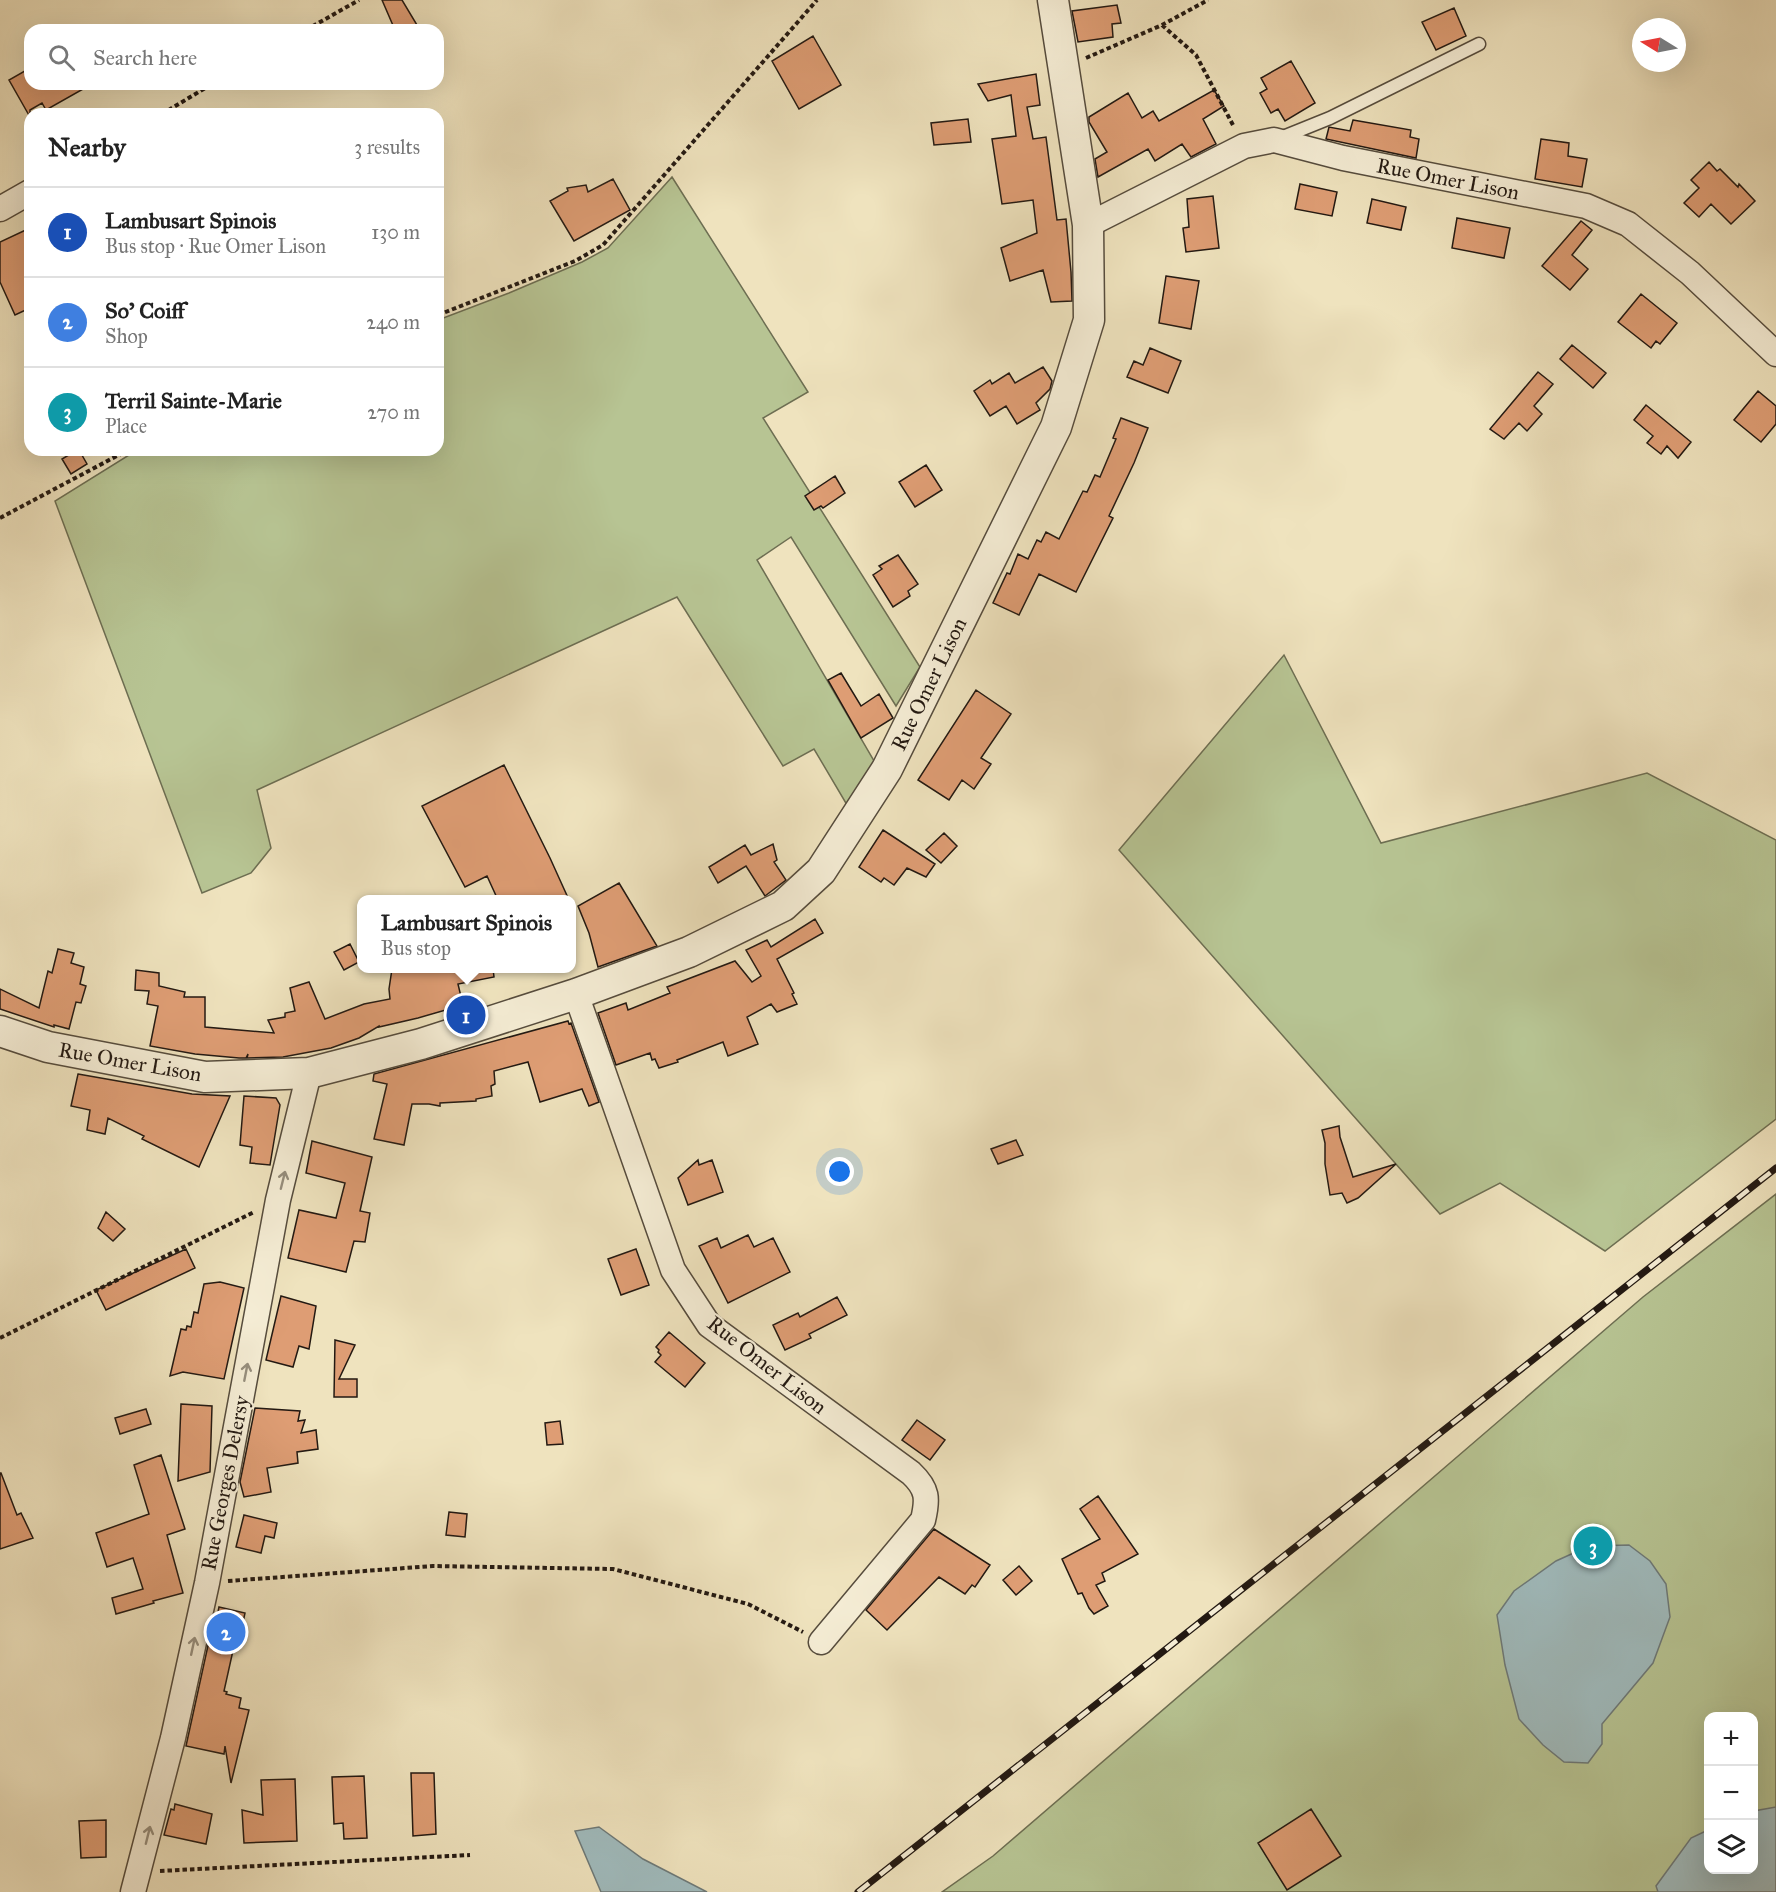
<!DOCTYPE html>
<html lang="en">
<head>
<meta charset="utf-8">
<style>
	:root { --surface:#fff; --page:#f6f6f6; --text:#222; --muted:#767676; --line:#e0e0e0; --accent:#0b8043 }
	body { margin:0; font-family:"IM FELL Great Primer",serif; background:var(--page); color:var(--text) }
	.controls { position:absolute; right:18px; bottom:18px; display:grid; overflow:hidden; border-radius:12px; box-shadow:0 6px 24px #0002 }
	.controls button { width:54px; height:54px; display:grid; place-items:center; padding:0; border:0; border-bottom:2px solid var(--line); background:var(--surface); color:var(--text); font:30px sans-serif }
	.compass { position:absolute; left:1632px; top:18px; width:54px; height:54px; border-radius:50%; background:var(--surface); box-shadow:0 6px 24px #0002; rotate:280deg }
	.you { position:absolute; left:840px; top:1172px; width:21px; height:21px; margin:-15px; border:4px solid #fff; border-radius:50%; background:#1a73e8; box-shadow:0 0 0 9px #1a73e833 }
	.badge { display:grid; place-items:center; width:39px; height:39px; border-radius:50%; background:var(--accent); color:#fff; font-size:20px; font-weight:700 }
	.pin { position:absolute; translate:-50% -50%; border:3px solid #fff; box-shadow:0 2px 6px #0006 }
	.popup { position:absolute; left:357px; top:895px; width:219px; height:78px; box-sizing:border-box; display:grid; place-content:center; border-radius:12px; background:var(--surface); filter:drop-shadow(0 2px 4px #0005); font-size:20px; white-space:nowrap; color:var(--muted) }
	.popup b { font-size:22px; color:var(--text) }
	.popup::after { content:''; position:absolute; left:50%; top:100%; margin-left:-12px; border:12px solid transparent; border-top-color:var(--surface) }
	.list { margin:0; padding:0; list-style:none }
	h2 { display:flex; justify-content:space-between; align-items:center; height:78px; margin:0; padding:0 24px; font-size:26px }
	h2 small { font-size:20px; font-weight:400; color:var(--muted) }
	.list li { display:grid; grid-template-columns:39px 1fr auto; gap:18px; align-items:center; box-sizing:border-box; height:90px; padding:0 24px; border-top:2px solid var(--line) }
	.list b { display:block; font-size:22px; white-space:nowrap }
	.list p { margin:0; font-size:20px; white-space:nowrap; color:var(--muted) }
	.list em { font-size:20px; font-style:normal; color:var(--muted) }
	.icon { flex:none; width:33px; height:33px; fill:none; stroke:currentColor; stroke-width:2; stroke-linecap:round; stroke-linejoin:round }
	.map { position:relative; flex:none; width:1776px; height:1892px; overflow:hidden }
	.search { position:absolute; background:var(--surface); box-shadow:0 6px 24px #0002; left:24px; top:24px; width:420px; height:66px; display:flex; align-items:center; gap:15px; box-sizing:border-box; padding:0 21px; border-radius:18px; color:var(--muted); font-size:22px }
	.panel { position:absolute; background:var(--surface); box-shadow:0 6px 24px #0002; left:24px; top:108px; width:420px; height:348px; border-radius:18px }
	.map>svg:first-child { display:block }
</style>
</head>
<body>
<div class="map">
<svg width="1776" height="1892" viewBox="0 0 1776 1892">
	<rect width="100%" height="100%" fill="#efe3be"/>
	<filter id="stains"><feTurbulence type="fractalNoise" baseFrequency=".00333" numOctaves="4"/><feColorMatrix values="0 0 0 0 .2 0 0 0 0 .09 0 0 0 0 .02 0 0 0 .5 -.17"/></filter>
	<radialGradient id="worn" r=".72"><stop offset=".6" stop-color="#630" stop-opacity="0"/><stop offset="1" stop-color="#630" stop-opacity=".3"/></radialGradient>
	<path fill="#b7c493" stroke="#6d6e52" stroke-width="1.5" fill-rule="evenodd" d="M 672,177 L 808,392 L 763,418 L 920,667 L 896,706 L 791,537 L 757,560 L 877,766 L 850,810 L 814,749 L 783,766 L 677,597 L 257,790 L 271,848 L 251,873 L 202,893 L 55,501 L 137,450 L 438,450 L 438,320 L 509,293 L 582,262 L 608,248 Z
		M 1284,655 L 1381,843 L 1647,773 L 1776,840 L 1776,1119 L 1605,1251 L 1500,1183 L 1440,1214 L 1119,850 Z
		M 1776,1194 L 1776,1892 L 942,1892 L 993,1856 L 1643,1297 ZM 1708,1716 L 1754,1716 L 1754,1870 L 1708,1870 Z"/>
	<path fill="#a0bbbd" stroke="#6e7a79" stroke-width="1.5" d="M 1629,1545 L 1650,1561 L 1666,1584 L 1670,1617 L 1653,1663 L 1602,1724 L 1602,1744 L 1588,1763 L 1564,1762 L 1543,1745 L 1519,1719 L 1505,1665 L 1497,1615 L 1514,1591 L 1556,1561 L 1589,1546 Z
		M 1776,1807 L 1776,1892 L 1658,1892 L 1656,1886 L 1691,1838 L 1708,1830 L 1708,1870 L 1754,1870 L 1754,1811 Z
		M 599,1827 L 643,1859 L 707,1892 L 601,1892 L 575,1831 Z"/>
	<path fill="#de9d74" stroke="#231912" stroke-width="1.5" d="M 382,0 L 402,0 L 420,30 L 395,30 Z
		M 1117,5 L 1121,23 L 1112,24 L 1113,37 L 1078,42 L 1072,11 Z
		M 1454,8 L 1466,36 L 1436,50 L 1422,22 Z
		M 813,36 L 841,85 L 799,109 L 772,61 Z
		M 1291,61 L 1315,103 L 1285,121 L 1278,109 L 1271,113 L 1260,93 L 1267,89 L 1261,78 Z
		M 30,68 L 30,84 L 92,84 L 46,110 L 42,103 L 30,110 L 30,117 L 9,80 Z
		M 1036,74 L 1040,105 L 1027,107 L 1033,139 L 1046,137 L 1057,220 L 1066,219 L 1071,272 L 1072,301 L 1051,302 L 1043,270 L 1010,281 L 1001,248 L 1037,233 L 1033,200 L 1002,204 L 992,139 L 1016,136 L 1011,95 L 988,101 L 978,84 Z
		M 1214,90 L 1224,106 L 1203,119 L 1216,144 L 1191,157 L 1182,144 L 1155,161 L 1148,149 L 1098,177 L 1095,159 L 1107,152 L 1089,122 L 1089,117 L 1128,93 L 1142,118 L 1153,111 L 1159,121 Z
		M 968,119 L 971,142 L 934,145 L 931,123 Z
		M 1353,120 L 1411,130 L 1410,137 L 1419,139 L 1416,158 L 1326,139 L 1329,127 L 1350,131 Z
		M 1541,139 L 1569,143 L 1568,156 L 1587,159 L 1582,187 L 1535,179 Z
		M 1709,162 L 1717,171 L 1720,169 L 1738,187 L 1739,184 L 1755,201 L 1731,224 L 1711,204 L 1699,217 L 1684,203 L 1699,188 L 1691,180 Z
		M 613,179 L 630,210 L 574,241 L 550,201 L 568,191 L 567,188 L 586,185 L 588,192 Z
		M 1300,184 L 1337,192 L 1332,216 L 1295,209 Z
		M 1213,196 L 1219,248 L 1186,252 L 1183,228 L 1189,227 L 1187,199 Z
		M 1372,199 L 1406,207 L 1401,230 L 1367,223 Z
		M 1457,218 L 1510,228 L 1504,258 L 1452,248 Z
		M 1581,221 L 1592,230 L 1572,255 L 1588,269 L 1570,290 L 1542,266 Z
		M 30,228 L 30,308 L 15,315 L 0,282 L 0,242 Z
		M 1166,276 L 1199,281 L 1191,329 L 1159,323 Z
		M 1641,294 L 1677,323 L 1660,344 L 1656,341 L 1651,348 L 1618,322 Z
		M 1572,345 L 1606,373 L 1593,388 L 1560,359 Z
		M 1150,348 L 1181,361 L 1168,393 L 1127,377 L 1134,361 L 1143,365 Z
		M 1043,367 L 1052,381 L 1050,389 L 1036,403 L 1040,410 L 1017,424 L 1006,406 L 990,416 L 974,391 L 990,380 L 992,384 L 1009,373 L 1015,383 Z
		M 1538,372 L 1553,384 L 1534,406 L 1542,414 L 1527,431 L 1519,423 L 1504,439 L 1490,429 Z
		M 1758,391 L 1776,406 L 1776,424 L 1761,442 L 1734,420 Z
		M 1646,405 L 1691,442 L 1678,458 L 1667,446 L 1661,454 L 1647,443 L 1653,436 L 1634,420 Z
		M 1121,418 L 1148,428 L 1134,463 L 1109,516 L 1113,518 L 1076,592 L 1039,574 L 1019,615 L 993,603 L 1007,573 L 1010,574 L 1018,554 L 1028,559 L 1037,540 L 1041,542 L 1046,532 L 1059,539 L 1083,491 L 1087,492 L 1095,475 L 1100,477 L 1116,439 L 1113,438 Z
		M 77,450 L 79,450 L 87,464 L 71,474 L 62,459 Z
		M 926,465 L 942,490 L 915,507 L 899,482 Z
		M 835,476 L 845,493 L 823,508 L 821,506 L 814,510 L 805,496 Z
		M 898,555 L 918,584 L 908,591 L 910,596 L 893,607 L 873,575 L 882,569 L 879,566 Z
		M 841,673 L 861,706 L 879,694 L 893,718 L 861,738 L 828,680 Z
		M 976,690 L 1011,714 L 981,758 L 991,764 L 974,789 L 962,780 L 949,800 L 918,780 Z
		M 504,765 L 550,858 L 569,900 L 498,900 L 487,876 L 465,887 L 422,806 Z
		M 883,830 L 935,864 L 926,877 L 907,868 L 894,885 L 884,878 L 881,882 L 859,867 Z
		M 944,833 L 957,846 L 941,863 L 926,850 Z
		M 773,844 L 777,860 L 774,862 L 786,880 L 765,896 L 746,866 L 718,883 L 709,867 L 745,845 L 751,855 Z
		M 619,883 L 657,946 L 598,967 L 589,933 L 578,906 Z
		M 815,919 L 823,933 L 777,959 L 794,993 L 792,994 L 797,1004 L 777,1012 L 771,1004 L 747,1017 L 758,1044 L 728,1056 L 723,1042 L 677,1060 L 678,1062 L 659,1068 L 655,1059 L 652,1060 L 650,1053 L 616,1065 L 598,1013 L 626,1003 L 628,1010 L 670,993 L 667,987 L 735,961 L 752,982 L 761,976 L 746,950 L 767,940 L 771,947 Z
		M 350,944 L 359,962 L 344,970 L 334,952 Z
		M 58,949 L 74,953 L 71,963 L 84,967 L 80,984 L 86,986 L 81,1003 L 76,1002 L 69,1029 L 54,1025 L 54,1027 L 0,1009 L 0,989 L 39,1008 L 48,971 L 52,973 Z
		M 392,969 L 493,969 L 494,977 L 458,984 L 463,1005 L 418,1018 L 379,1027 L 379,1026 L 359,1038 L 331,1048 L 283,1057 L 247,1058 L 248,1054 L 246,1058 L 239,1058 L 195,1054 L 150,1046 L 158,1006 L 147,1004 L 149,991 L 135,990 L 136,970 L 159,973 L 159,986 L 185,992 L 184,997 L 205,997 L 205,1027 L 274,1033 L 268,1020 L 285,1017 L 285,1013 L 295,1011 L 290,988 L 309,982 L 325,1019 L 364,1004 L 390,999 L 389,989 Z
		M 568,1021 L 569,1024 L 571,1023 L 599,1102 L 589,1106 L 582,1089 L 540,1102 L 528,1062 L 494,1071 L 495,1084 L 491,1086 L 492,1096 L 476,1099 L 476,1101 L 440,1103 L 440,1106 L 429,1104 L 412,1104 L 404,1145 L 374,1139 L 387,1084 L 373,1081 L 374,1074 Z
		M 78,1074 L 192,1094 L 230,1096 L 199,1167 L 142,1139 L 144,1136 L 108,1118 L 105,1134 L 87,1130 L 90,1110 L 71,1106 Z
		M 244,1096 L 276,1098 L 280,1105 L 270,1165 L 250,1163 L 252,1147 L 240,1145 Z
		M 1339,1126 L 1340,1137 L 1353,1177 L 1396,1164 L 1358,1198 L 1347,1203 L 1342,1193 L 1330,1195 L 1325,1164 L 1325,1143 L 1322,1130 Z
		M 1016,1140 L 1023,1155 L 998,1164 L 991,1149 Z
		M 312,1141 L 372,1157 L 360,1211 L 370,1213 L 365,1242 L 354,1241 L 346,1272 L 288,1258 L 299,1210 L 336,1218 L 345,1183 L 306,1173 Z
		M 698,1160 L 699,1165 L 712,1160 L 723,1192 L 688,1205 L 678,1178 Z
		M 106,1212 L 125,1229 L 113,1241 L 98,1228 Z
		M 748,1235 L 754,1247 L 773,1238 L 790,1272 L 728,1303 L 699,1246 L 717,1238 L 721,1248 Z
		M 186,1249 L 195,1268 L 106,1310 L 96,1290 Z
		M 636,1249 L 649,1285 L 621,1295 L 608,1259 Z
		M 220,1282 L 244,1288 L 224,1379 L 183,1372 L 170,1376 L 181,1329 L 186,1330 L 187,1326 L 191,1327 L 194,1312 L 198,1313 L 204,1284 Z
		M 281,1296 L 316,1306 L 309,1349 L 299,1346 L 293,1367 L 266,1360 Z
		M 837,1297 L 847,1315 L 809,1334 L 811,1338 L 785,1350 L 773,1325 L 798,1313 L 800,1317 Z
		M 669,1332 L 705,1363 L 685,1387 L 655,1362 L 661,1355 L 658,1352 L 659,1350 L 656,1347 Z
		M 335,1340 L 355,1345 L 339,1379 L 357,1379 L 357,1397 L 334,1397 Z
		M 181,1404 L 212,1406 L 210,1472 L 178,1481 Z
		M 255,1408 L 300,1411 L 298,1421 L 305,1420 L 301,1433 L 316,1430 L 318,1449 L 297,1452 L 298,1463 L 267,1468 L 271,1492 L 244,1497 L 240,1482 Z
		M 146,1409 L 151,1424 L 120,1434 L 115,1418 Z
		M 917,1420 L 945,1440 L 930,1460 L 902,1440 Z
		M 560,1421 L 563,1444 L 547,1445 L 545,1423 Z
		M 161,1455 L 185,1529 L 167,1535 L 183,1593 L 153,1601 L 154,1603 L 116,1614 L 112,1598 L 143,1589 L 133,1558 L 107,1567 L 96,1533 L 149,1514 L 134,1465 Z
		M 0,1473 L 1,1473 L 17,1515 L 21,1513 L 33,1538 L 0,1549 Z
		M 1098,1496 L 1138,1554 L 1102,1573 L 1105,1581 L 1096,1585 L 1108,1606 L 1094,1614 L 1089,1608 L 1082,1593 L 1078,1594 L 1062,1559 L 1100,1539 L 1080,1509 Z
		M 449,1512 L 467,1514 L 465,1537 L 446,1535 Z
		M 244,1515 L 277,1523 L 274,1538 L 265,1536 L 261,1553 L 236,1547 Z
		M 934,1529 L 990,1565 L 975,1587 L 972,1585 L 965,1594 L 939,1577 L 887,1630 L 866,1610 Z
		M 1019,1566 L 1032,1581 L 1016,1595 L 1003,1580 Z
		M 219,1607 L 245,1613 L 238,1646 L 234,1646 L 224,1691 L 227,1692 L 226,1694 L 241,1698 L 239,1708 L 249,1710 L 231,1783 L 225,1746 L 224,1754 L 186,1746 L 209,1641 L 212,1641 Z
		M 411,1773 L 434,1773 L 436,1834 L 413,1836 Z
		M 364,1776 L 367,1838 L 344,1839 L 343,1823 L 334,1824 L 332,1777 Z
		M 295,1779 L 297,1841 L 244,1843 L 242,1810 L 263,1815 L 261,1780 Z
		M 175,1804 L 212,1814 L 206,1844 L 164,1835 L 171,1809 L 174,1810 Z
		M 1311,1809 L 1341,1856 L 1287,1890 L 1258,1843 Z
		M 106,1820 L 106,1857 L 81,1858 L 79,1821 Z"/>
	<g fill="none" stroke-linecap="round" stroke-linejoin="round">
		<defs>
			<path id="service" d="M 1278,139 L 1330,118 L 1479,44"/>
			<path id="minor" d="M 0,209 L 30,192
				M 1088,225 L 1244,146 L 1274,140 L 1343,158 L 1586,206 L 1628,224 L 1690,273 L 1776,354
				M 576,994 L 673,1270 L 709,1325 L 911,1473 C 928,1489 928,1499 923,1520 L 821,1642
				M 133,1892 L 173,1738 L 207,1583 L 278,1200 L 309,1073"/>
			<path id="tertiary" d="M 0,1031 L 48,1047 L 205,1077 L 309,1073 L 421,1044 L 576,994 L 689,952 L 783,906 L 821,871 L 887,769 L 1056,427 L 1089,320 L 1088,225 L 1053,0"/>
		</defs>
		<use href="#service" stroke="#564c3d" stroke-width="15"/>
		<use href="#minor" stroke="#564c3d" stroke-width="27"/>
		<use href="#tertiary" stroke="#564c3d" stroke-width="33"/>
		<path stroke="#231912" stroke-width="4" stroke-dasharray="4.5 3" stroke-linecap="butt" d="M 1162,25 L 1196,55 L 1234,127
			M 306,30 L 359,0
			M 1086,58 L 1162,25 L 1208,0
			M 162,114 L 212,84
			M 438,315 L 575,261 L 603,245 L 817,0
			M 0,518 L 128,450
			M 0,1338 L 254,1212
			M 228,1581 L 433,1566 L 613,1569 L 748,1604 L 803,1632
			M 160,1871 L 470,1855"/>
		<use href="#service" stroke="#f5edd5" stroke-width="12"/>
		<use href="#minor" stroke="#f5edd5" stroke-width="24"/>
		<use href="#tertiary" stroke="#f5edd5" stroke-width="30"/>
		<defs>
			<path id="rail" d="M 858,1892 L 1776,1168"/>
		</defs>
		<use href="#rail" stroke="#231912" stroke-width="7"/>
		<use href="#rail" stroke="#f5edd5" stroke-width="4.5" stroke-dasharray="14" stroke-linecap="butt"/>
	</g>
	<defs><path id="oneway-shaft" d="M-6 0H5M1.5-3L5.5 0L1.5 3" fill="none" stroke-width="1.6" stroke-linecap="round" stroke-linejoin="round" transform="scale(1.5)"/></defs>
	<g stroke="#968e7d">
		<use href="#oneway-shaft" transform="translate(283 1180) rotate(-76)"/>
		<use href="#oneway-shaft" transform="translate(246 1372) rotate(-79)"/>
		<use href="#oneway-shaft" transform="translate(193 1646) rotate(-78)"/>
		<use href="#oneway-shaft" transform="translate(148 1835) rotate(-76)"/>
	</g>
	<g text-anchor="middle" stroke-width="4.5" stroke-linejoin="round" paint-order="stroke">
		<g font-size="21" fill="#231912" stroke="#f5edd5">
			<text transform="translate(1448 179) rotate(11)" y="7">Rue Omer Lison</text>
			<text transform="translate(929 684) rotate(-64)" y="7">Rue Omer Lison</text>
			<text transform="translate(130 1062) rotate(10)" y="7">Rue Omer Lison</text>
			<text transform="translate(767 1365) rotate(38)" y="7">Rue Omer Lison</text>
			<text transform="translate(225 1483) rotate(-79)" y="7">Rue Georges Delersy</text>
		</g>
	</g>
	<rect width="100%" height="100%" filter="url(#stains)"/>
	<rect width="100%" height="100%" fill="url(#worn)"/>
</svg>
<div class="controls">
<button>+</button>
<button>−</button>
<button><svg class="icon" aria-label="layers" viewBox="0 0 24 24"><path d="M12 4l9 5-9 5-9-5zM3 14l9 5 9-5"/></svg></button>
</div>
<svg class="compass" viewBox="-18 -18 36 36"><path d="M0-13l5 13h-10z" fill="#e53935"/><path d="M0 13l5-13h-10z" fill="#767676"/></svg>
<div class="you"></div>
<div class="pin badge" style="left:466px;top:1015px;background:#1a4fb4">1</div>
<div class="popup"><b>Lambusart Spinois</b>Bus stop</div>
<div class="pin badge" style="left:226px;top:1632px;background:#3f7fe0">2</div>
<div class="pin badge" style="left:1593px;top:1546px;background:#0f9aa8">3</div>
<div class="search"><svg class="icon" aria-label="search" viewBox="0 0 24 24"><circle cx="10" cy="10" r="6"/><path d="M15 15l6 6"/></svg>Search here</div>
<section class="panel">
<h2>Nearby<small>3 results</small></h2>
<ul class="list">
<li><span class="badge" style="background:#1a4fb4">1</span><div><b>Lambusart Spinois</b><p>Bus stop · Rue Omer Lison</p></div><em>130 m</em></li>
<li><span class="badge" style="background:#3f7fe0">2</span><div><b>So' Coiff</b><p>Shop</p></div><em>240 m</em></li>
<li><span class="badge" style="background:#0f9aa8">3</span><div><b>Terril Sainte-Marie</b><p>Place</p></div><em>270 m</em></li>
</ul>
</section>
</div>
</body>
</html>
